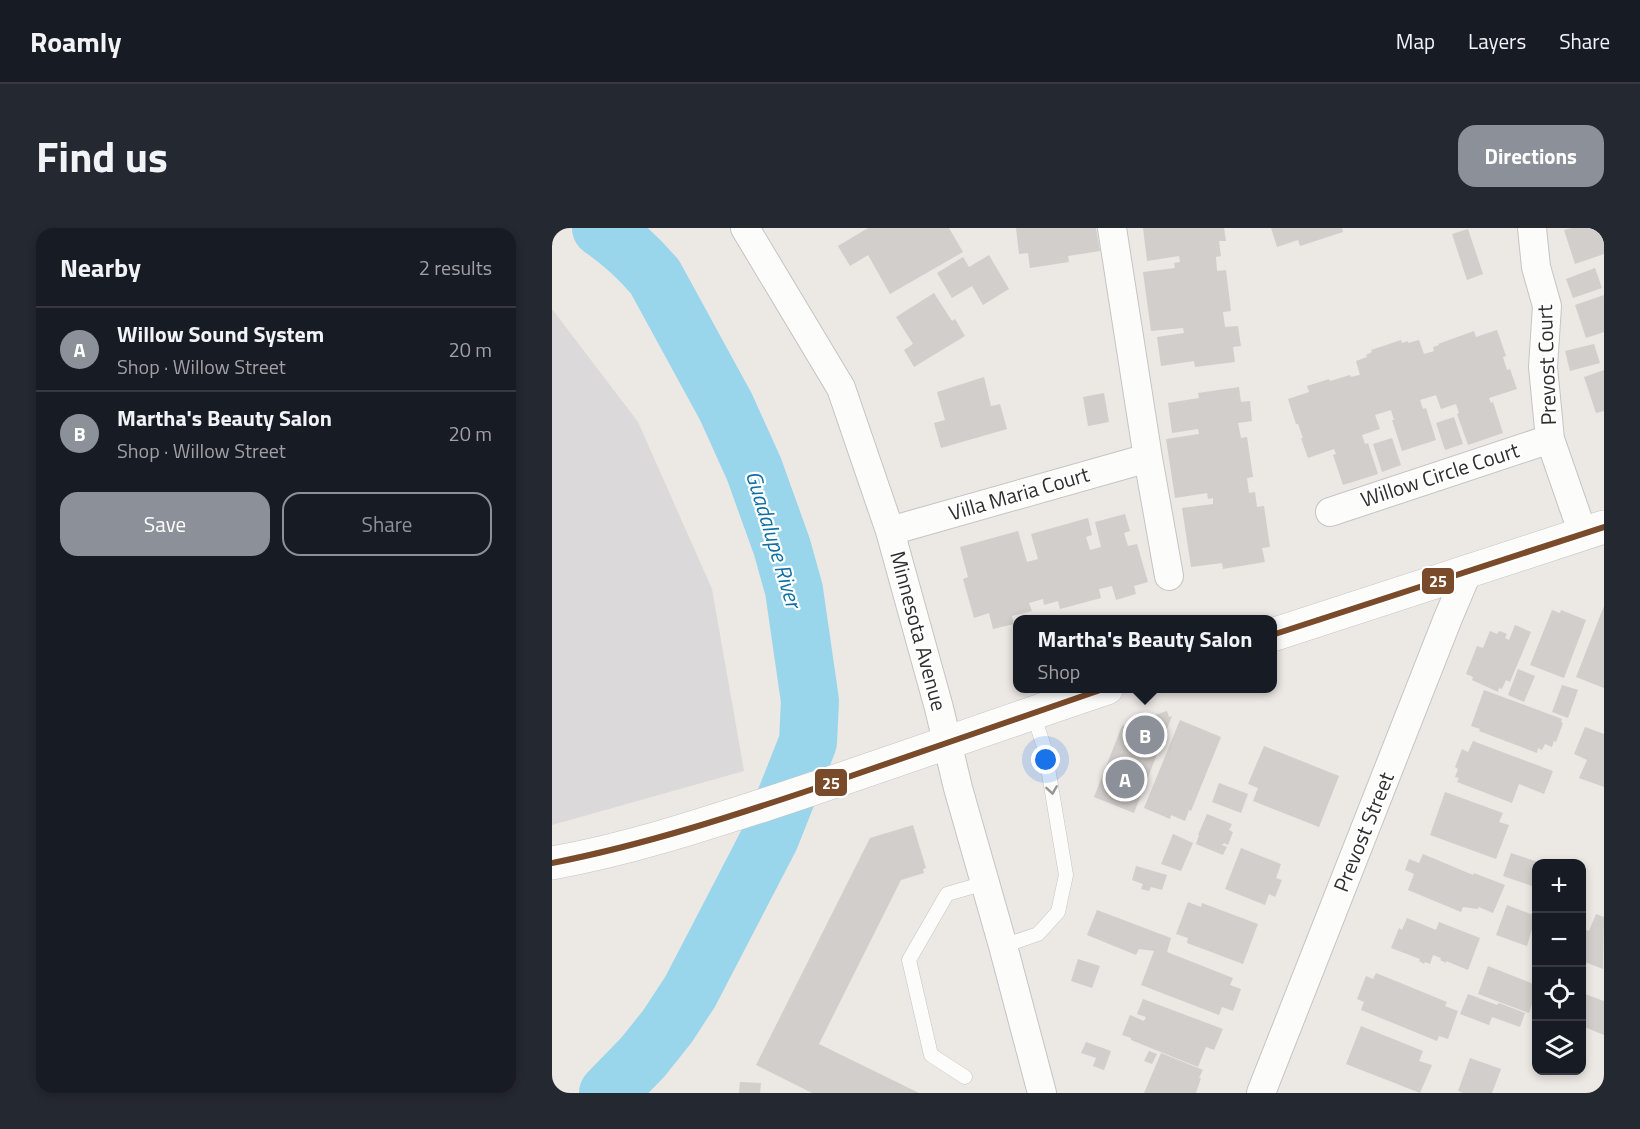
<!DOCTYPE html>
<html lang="en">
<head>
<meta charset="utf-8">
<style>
	:root { --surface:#171b24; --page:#242831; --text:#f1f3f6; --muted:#9ea1a6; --line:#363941; --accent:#8c9099 }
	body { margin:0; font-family:"Titillium Web",sans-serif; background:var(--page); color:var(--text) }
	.controls { position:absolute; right:18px; bottom:18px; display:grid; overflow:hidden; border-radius:12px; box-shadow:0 3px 9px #0003 }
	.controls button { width:54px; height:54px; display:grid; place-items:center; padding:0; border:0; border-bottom:2px solid var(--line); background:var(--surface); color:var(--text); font:30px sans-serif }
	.you { position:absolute; left:494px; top:532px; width:21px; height:21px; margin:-15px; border:4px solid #fff; border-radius:50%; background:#1a73e8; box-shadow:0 0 0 9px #1a73e833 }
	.badge { display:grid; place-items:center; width:39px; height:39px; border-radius:50%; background:var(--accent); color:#fff; font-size:20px; font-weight:700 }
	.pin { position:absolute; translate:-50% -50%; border:3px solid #fff; box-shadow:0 2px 6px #0006 }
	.popup { position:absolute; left:461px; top:387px; width:264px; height:78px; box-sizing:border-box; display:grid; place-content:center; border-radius:12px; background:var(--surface); filter:drop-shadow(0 2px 4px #0005); font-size:20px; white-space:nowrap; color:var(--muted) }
	.popup b { font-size:22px; color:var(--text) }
	.popup::after { content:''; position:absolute; left:50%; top:100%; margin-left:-12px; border:12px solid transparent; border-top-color:var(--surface) }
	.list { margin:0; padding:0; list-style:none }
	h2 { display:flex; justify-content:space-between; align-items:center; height:78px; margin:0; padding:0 24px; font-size:26px }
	h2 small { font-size:20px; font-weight:400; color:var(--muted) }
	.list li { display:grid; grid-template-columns:39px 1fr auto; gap:18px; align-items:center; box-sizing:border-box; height:84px; padding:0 24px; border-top:2px solid var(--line) }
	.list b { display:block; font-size:22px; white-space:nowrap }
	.list p { margin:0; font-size:20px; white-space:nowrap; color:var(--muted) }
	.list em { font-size:20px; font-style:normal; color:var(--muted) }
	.actions { display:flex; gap:12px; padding:18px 24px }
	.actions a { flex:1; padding:14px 0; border:2px solid var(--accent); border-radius:18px; text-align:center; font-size:21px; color:var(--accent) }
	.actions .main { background:var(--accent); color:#fff }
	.icon { flex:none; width:33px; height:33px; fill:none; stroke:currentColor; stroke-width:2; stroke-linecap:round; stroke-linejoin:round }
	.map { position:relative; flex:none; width:1052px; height:865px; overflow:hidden; border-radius:18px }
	header { display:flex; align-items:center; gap:36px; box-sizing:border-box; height:84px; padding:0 30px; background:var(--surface); border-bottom:2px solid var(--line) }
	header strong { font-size:28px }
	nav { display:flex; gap:33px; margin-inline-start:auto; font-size:21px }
	.intro { display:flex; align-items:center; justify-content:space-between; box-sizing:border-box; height:144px; padding:0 36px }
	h1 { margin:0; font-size:42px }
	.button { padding:15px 27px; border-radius:18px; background:var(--accent); color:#fff; font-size:21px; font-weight:700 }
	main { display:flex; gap:36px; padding:0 36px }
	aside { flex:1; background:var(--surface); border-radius:18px; box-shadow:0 3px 9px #0003 }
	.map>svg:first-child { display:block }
</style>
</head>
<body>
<header>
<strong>Roamly</strong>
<nav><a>Map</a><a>Layers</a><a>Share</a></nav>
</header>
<div class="intro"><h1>Find us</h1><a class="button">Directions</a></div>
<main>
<aside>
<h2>Nearby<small>2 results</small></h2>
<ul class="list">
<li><span class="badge">A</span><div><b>Willow Sound System</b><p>Shop · Willow Street</p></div><em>20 m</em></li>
<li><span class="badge">B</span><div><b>Martha's Beauty Salon</b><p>Shop · Willow Street</p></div><em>20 m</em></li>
</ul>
<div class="actions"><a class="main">Save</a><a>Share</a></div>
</aside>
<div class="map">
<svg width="1052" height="865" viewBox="0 0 1052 865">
	<rect width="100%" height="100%" fill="#ece8e4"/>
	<path fill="#dcd9db" d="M 0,81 L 86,194 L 160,361 L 192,543 L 0,597 Z"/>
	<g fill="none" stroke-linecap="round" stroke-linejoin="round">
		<path stroke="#99d6ec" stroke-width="58" d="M 49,0 C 71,15 86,29 103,49 L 174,179 L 202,241 L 230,319 L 242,362 L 258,473 L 256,514 L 218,610 L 138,764 L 115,799 L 91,829 L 56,865"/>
	</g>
	<path fill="#d1cecb" d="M 316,0 L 397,0 L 411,24 L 338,66 L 316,27 L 298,38 L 286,18 Z
		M 464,0 L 544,0 L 548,23 L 516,28 L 517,34 L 478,40 L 476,25 L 467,26 Z
		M 591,0 L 672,0 L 674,13 L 667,13 L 669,28 L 664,29 L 665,43 L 674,42 L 679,83 L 671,84 L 673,99 L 686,98 L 689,118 L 681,119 L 683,134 L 643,139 L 642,133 L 609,138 L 605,109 L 632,105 L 631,100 L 599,103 L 591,44 L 623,40 L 622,35 L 628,34 L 627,28 L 595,33 Z
		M 719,0 L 790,0 L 791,4 L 748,18 L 746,12 L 725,19 Z
		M 1019,0 L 1052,0 L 1052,26 L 1023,36 L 1012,2 Z
		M 916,1 L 931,46 L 915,52 L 900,6 Z
		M 437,27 L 457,61 L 431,77 L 420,58 L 400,70 L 385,45 L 411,29 L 417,39 Z
		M 1043,40 L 1050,60 L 1021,70 L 1014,51 Z
		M 382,65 L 400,93 L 403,91 L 413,108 L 362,139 L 352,122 L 361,116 L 344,89 Z
		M 1052,67 L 1052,104 L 1034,110 L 1023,77 Z
		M 945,102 L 954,128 L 951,129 L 955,142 L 958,141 L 965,161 L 937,170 L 939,175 L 941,174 L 951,205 L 916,217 L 905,186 L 907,185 L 904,176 L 889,181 L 884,167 L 868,172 L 871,181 L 874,180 L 884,212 L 850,223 L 840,192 L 842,192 L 839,182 L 823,187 L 828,201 L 810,207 L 813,216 L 816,215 L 826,246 L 791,257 L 781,227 L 784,226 L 782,221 L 756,230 L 749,210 L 751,210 L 746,196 L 744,196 L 736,171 L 757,164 L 755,158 L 777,151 L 778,153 L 798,147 L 799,149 L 808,147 L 804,133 L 815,129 L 814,127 L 820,124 L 819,122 L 849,112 L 850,115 L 856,113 L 856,115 L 867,112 L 872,126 L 882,123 L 881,119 L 887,117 L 886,116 L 922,103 L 924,109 Z
		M 1042,116 L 1048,135 L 1018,143 L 1013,123 Z
		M 1052,142 L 1052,183 L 1044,185 L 1032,149 Z
		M 432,149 L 439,178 L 448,176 L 455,201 L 389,220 L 382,195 L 393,192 L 385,164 Z
		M 687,159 L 689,174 L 698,173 L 700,193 L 686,195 L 689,210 L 695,209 L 701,249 L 695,250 L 697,265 L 703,264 L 705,279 L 712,278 L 718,319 L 710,320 L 713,334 L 671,341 L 670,335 L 639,339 L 630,280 L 661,276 L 661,270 L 656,271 L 655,265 L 623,270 L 614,211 L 647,206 L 646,201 L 620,205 L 616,175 L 647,170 L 646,165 Z
		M 552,165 L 557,194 L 536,198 L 531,169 Z
		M 902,189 L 911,216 L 893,222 L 884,195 Z
		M 840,210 L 849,237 L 830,244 L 821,216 Z
		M 573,286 L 578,303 L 572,305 L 576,318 L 585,316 L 596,354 L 582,358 L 584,366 L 564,372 L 560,358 L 547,361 L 549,370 L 508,381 L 506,373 L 492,377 L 491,371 L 477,375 L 480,383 L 460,388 L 462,396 L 441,401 L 437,385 L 422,390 L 411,351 L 416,349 L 408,319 L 466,303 L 475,334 L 486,331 L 479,306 L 536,290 L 540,307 L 534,309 L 538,322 L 549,319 L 543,294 Z
		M 1052,378 L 1052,460 L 1024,449 Z
		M 1000,382 L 1008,385 L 1009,382 L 1034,392 L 1012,450 L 978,437 Z
		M 963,397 L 979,404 L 958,454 L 954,452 L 950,461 L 947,460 L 946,464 L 920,452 L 921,449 L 914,446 L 925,418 L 931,420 L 938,403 L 945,406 L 947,403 L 955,406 L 953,410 L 957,412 Z
		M 966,441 L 983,448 L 972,474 L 956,467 Z
		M 1010,457 L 1026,462 L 1016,490 L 1000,484 Z
		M 932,462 L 1010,491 L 1009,494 L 1011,495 L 1004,514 L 1002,513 L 1000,519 L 993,516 L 990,522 L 986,520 L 985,525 L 927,503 L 928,501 L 919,498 Z
		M 615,483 L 617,489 L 620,488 L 582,585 L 542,569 L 570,498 Z
		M 628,492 L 669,509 L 639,583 L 637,582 L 633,593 L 619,587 L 618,591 L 592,580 Z
		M 1033,499 L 1052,506 L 1052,559 L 1027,550 L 1035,532 L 1022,526 Z
		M 921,513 L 1001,543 L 992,566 L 967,556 L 960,575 L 905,554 L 907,550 L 903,549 L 906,541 L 903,539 L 910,521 L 916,524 Z
		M 712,518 L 787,548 L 767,599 L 701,573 L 706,560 L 696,556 Z
		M 667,555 L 696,566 L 689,585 L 660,574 Z
		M 893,564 L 951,585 L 947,594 L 957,597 L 944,631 L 878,607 Z
		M 655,586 L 680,596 L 677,602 L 681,604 L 676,617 L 672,615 L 670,617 L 675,619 L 671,627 L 644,616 L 647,607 L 646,607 Z
		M 361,597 L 374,640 L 371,641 L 372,645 L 349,652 L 267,816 L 367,865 L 260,865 L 204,837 L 318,610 Z
		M 621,606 L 641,615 L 629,643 L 609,636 Z
		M 689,620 L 729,636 L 724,650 L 730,652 L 723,669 L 717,666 L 713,677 L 673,661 Z
		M 959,625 L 989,635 L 984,636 L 984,645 L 980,658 L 951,648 Z
		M 871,626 L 921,647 L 922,645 L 953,657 L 941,685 L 927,679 L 926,681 L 911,679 L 909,684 L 856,662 L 862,646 L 853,642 L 857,631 L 867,635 Z
		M 584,638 L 615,647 L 610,662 L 599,659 L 597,663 L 589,661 L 591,656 L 580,652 Z
		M 636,674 L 649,679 L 650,675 L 706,696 L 691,736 L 635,715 L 636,710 L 624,706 Z
		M 955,677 L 984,688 L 975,718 L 944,707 Z
		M 545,682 L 619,710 L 615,724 L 681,750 L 678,757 L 689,761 L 681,783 L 670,779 L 667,787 L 589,757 L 602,723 L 587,721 L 584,727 L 535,707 Z
		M 1044,686 L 1052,689 L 1051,741 L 1030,733 L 1032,721 L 1030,720 L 1030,700 L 1037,703 Z
		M 855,690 L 884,702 L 887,694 L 928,710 L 916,742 L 894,733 L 894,735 L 888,732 L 889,730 L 881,727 L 878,736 L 873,734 L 872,736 L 867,733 L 868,731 L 839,720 L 847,700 L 850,702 Z
		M 526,731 L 548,738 L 540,760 L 519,753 Z
		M 936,738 L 984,757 L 984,765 L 977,785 L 926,766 Z
		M 824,745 L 895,774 L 893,778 L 906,783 L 896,811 L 887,808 L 885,813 L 809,782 L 812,774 L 805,771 L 814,748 L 821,751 Z
		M 1030,765 L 1052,773 L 1052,807 L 1030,798 Z
		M 916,766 L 945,777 L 947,775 L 973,785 L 968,799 L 940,789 L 937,797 L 908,786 Z
		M 591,771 L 671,801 L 662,822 L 654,819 L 646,839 L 579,812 L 579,810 L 570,807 L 578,787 L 592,793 L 594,789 L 585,786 Z
		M 809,798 L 871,823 L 867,833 L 880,837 L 868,865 L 794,836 Z
		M 534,814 L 559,823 L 552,842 L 541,838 L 544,830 L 529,825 Z
		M 597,823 L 605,826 L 600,836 L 592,833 Z
		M 609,825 L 651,842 L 647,850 L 649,850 L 644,865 L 592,865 Z
		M 918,830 L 949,841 L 940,865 L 911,865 L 906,863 Z
		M 188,854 L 209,855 L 208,865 L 187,865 Z"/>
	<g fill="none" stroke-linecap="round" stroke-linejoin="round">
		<defs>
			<path id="lane" d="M 451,718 L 486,706 L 506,684 L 514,647 L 493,522 L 481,485
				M 413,849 L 379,827 L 357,732 L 395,666 L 433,655"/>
			<path id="street" d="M 193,0 L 289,160 L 338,303 L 387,480 L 406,560 L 451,718 L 490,865
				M 560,0 L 596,230 L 617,348
				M 980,0 L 984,39 L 995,78 L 991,139 L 998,211 L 1031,306
				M 778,284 L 998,211
				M 338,303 L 596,230
				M 709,865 L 896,390 L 916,343"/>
			<path id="secondary" d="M 720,407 L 1052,299
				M 0,635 C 73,622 144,599 215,576 C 328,539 441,498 555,460"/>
		</defs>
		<use href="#lane" stroke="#c5c4c5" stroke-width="15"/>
		<use href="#street" stroke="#c5c4c5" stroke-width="30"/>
		<use href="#secondary" stroke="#c5c4c5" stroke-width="34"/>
		<use href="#lane" stroke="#fcfcfb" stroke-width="14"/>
		<use href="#street" stroke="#fcfcfb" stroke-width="28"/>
		<use href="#secondary" stroke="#fcfcfb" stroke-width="33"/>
		<defs>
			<path id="bus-1" d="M 720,407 L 1052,299
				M 0,635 C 92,617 181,588 270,558 C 365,526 459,492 554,460"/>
		</defs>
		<use href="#bus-1" stroke="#fff" stroke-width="10"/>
		<use href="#bus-1" stroke="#7a4b2a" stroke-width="6"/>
	</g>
	<defs><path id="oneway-chevron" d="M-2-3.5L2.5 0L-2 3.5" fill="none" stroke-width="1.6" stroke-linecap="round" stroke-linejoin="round" transform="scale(1.5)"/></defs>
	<use stroke="#959594" href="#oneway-chevron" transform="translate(500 562) rotate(81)"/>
	<g text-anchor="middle" stroke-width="4.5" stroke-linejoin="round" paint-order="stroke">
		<g font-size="21" fill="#2e2e2e" stroke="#fff">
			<text transform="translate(995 137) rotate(-92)" y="7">Prevost Court</text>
			<text transform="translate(888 247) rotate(-18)" y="7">Willow Circle Court</text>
			<text transform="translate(467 266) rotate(-16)" y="7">Villa Maria Court</text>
			<text transform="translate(366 403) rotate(75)" y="7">Minnesota Avenue</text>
			<text transform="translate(812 604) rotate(-68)" y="7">Prevost Street</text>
		</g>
		<g font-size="22" font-style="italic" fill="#0d6fa3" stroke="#fff">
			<text transform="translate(222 311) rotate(73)" y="8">Guadalupe River</text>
		</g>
	</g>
	<g stroke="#fff" stroke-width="2">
		<rect x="869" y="339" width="34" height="28" rx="6" fill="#7a4b2a"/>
		<rect x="262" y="540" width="34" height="29" rx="6" fill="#7a4b2a"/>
	</g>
	<g font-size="16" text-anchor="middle" font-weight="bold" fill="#fff">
		<text x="886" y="359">25</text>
		<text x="279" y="561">25</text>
	</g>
</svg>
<div class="controls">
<button>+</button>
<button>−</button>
<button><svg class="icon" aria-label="locate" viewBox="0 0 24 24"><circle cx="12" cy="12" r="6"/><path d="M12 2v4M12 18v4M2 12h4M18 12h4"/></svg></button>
<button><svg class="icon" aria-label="layers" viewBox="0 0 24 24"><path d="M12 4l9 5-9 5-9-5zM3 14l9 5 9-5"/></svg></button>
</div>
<div class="you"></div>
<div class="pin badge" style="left:573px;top:551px">A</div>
<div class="pin badge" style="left:593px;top:507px">B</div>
<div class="popup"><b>Martha's Beauty Salon</b>Shop</div>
</div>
</main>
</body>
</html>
